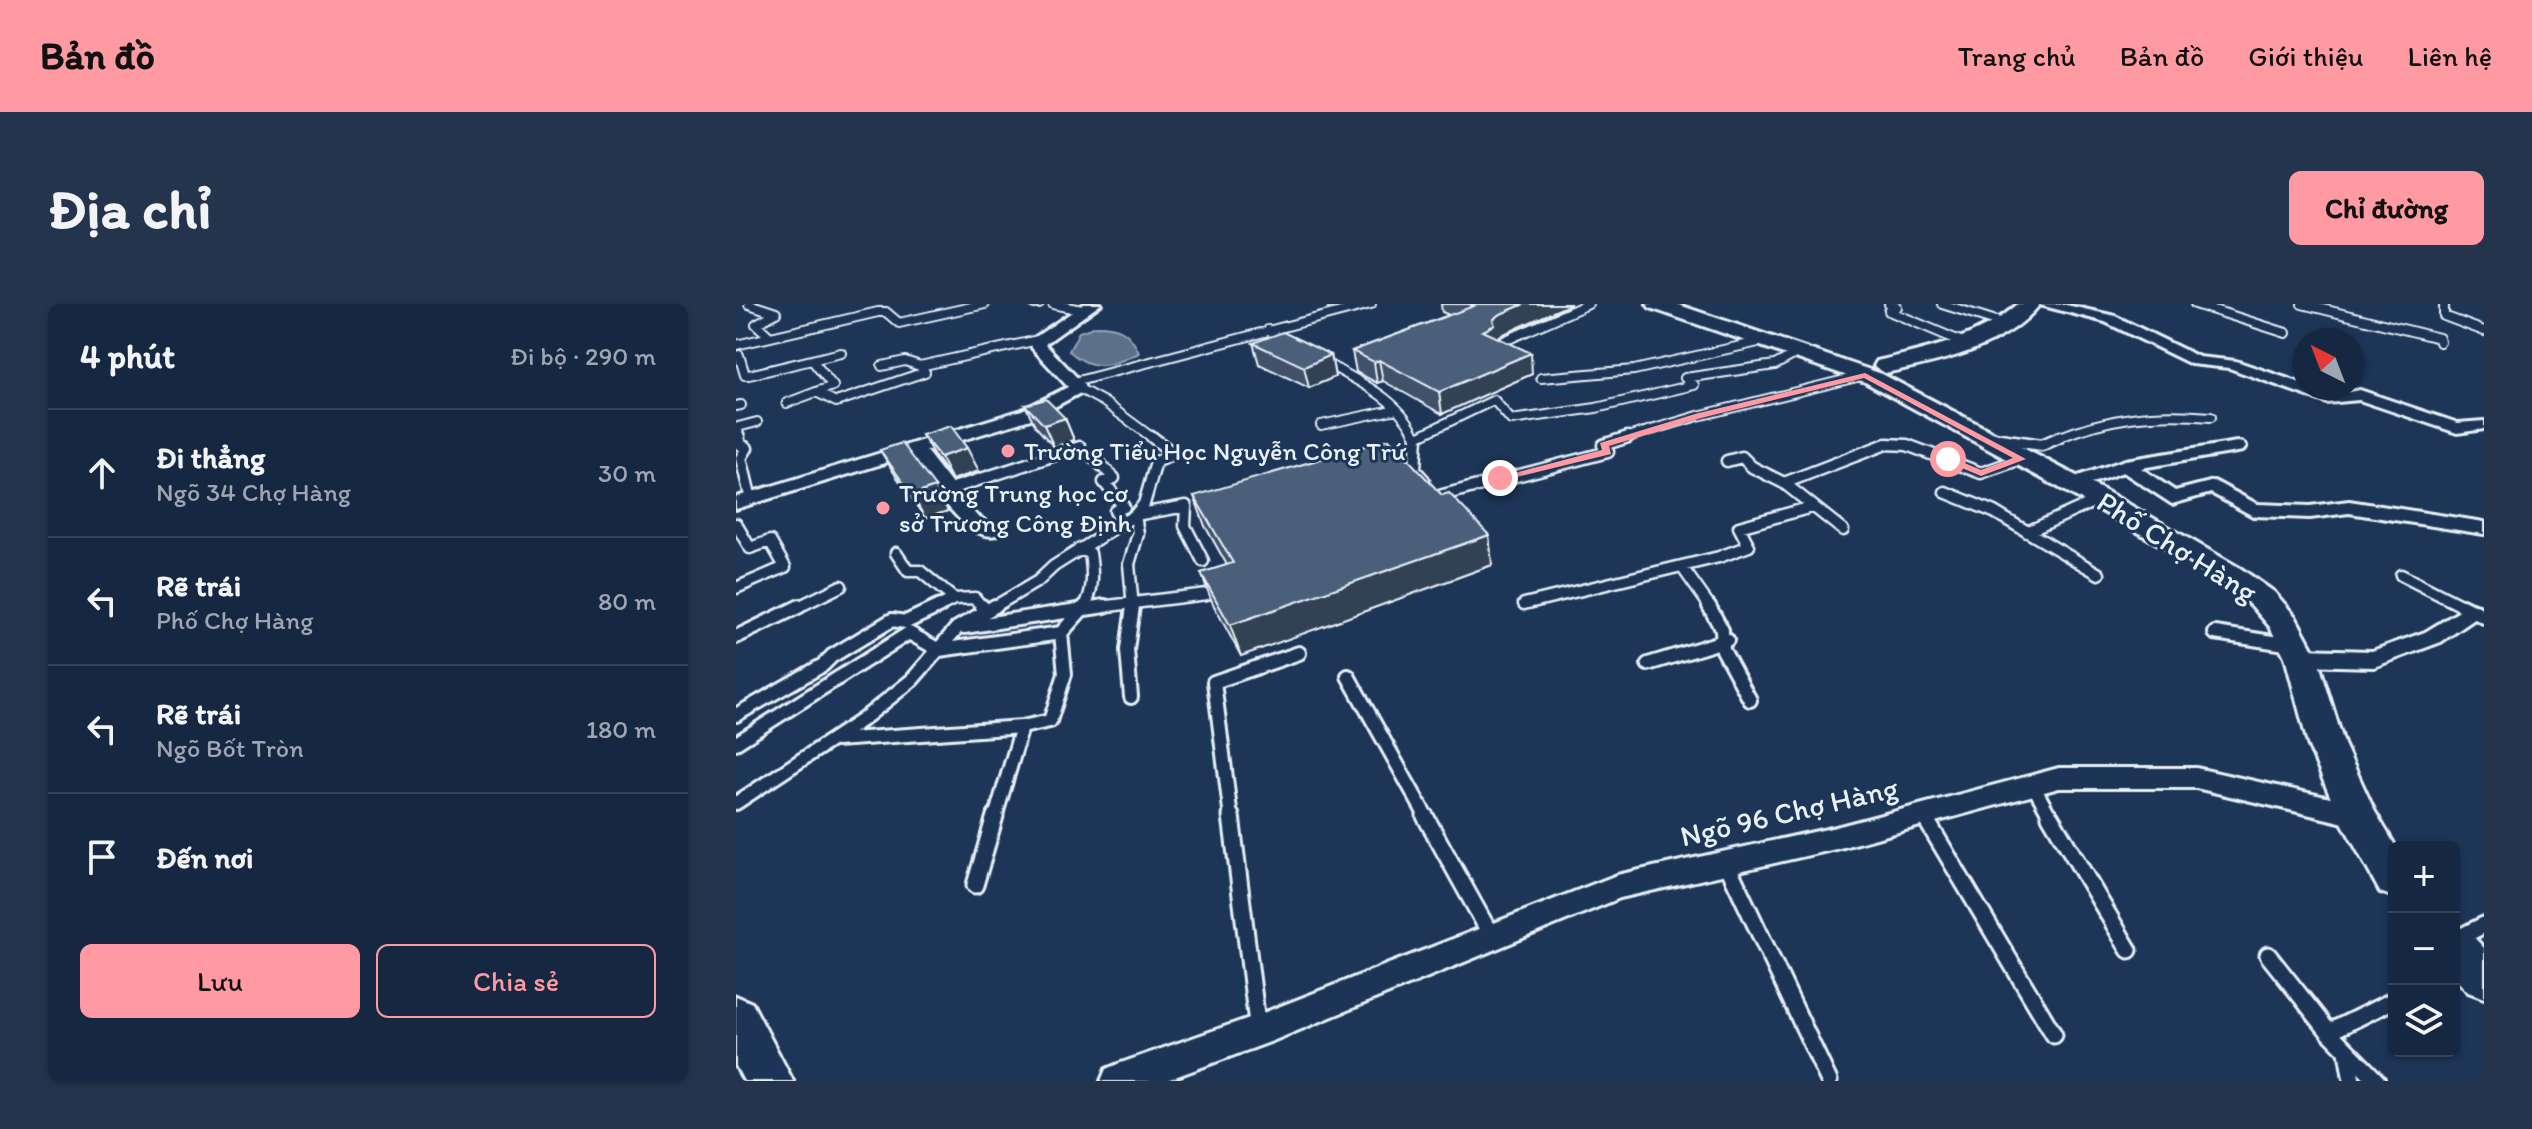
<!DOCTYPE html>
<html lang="vi">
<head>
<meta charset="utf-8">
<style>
	:root { --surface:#162841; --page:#23344c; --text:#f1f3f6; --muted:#9ea6b1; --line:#35445a; --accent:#ff9aa2 }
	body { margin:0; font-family:Itim,sans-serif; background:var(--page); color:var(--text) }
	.controls { position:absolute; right:24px; bottom:24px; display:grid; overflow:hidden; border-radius:12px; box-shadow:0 2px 6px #0004 }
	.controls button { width:72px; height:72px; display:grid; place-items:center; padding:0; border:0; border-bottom:2px solid var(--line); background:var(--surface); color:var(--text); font:40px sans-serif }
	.compass { position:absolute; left:1556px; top:24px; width:72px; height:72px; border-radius:50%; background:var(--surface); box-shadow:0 2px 6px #0004; rotate:318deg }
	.stop { position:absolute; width:24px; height:24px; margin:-18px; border:6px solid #ff9aa2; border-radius:50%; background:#fff }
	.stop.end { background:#ff9aa2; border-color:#fff; box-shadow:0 2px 8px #0008 }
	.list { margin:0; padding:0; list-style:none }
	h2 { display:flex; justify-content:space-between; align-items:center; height:104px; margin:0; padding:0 32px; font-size:34px }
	h2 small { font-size:26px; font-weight:400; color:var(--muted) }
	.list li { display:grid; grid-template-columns:52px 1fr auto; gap:24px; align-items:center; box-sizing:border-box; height:128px; padding:0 32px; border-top:2px solid var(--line) }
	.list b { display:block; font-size:30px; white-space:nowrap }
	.list p { margin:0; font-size:26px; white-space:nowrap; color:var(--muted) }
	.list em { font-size:26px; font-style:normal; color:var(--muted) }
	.actions { display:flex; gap:16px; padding:24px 32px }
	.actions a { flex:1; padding:18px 0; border:2px solid var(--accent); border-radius:12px; text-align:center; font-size:28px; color:var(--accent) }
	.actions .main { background:var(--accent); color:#111 }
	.icon { flex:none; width:44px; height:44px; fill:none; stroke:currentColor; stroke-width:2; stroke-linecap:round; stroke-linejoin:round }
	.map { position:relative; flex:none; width:1748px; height:777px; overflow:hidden; border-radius:12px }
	header { display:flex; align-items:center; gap:48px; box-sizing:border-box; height:112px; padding:0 40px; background:var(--accent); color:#111 }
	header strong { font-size:38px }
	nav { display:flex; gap:44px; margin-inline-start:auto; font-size:28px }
	.intro { display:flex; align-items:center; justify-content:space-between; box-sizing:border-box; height:192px; padding:0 48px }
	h1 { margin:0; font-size:56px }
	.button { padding:20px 36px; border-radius:12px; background:var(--accent); color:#111; font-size:28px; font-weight:700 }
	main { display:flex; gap:48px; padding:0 48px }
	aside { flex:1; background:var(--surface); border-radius:12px; box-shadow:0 2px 6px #0004 }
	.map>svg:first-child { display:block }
</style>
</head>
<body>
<header>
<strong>Bản đồ</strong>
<nav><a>Trang chủ</a><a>Bản đồ</a><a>Giới thiệu</a><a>Liên hệ</a></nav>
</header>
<div class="intro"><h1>Địa chỉ</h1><a class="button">Chỉ đường</a></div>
<main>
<aside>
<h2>4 phút<small>Đi bộ · 290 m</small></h2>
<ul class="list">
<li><svg class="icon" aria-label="ahead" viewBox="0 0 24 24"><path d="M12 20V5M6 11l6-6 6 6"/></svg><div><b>Đi thẳng</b><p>Ngõ 34 Chợ Hàng</p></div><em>30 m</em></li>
<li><svg class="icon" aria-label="left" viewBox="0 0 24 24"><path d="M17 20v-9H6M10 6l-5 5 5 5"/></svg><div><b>Rẽ trái</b><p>Phố Chợ Hàng</p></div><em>80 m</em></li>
<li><svg class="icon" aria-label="left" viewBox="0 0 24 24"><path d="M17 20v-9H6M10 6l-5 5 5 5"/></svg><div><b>Rẽ trái</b><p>Ngõ Bốt Tròn</p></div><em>180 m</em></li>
<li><svg class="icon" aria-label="arrive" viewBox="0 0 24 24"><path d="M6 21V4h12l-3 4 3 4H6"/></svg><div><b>Đến nơi</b></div></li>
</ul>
<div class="actions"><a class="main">Lưu</a><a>Chia sẻ</a></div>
</aside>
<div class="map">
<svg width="1748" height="777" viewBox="0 0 1748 777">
	<rect width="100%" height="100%" fill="#1d3557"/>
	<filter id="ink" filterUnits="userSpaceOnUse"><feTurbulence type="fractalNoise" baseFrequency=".0125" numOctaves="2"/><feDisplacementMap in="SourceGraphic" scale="16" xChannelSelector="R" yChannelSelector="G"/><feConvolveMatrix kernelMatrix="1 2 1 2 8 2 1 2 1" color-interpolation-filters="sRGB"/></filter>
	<g filter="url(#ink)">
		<path fill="#5d7089" stroke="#95a4b5" stroke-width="2" d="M 360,22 C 383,22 394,27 403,49 C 374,62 358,69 333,47 L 343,28 Z"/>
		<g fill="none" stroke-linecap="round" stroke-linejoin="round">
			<defs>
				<path id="lane-far3" d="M 13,0 L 40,9 L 20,20 L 33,32
					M 298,0 L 303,0
					M 317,0 L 346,6
					M 1153,0 L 1161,3 L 1153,7 L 1231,40
					M 1206,0 L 1273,21
					M 1459,0 L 1550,29
					M 1566,0 L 1703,34 L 1704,38
					M 1708,0 L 1708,12 L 1748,27
					M 532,26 L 553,38
					M 766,38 L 852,0
					M 0,41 L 142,8 L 150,8 L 163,19 L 249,0
					M 3,51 L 9,71 L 13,71 L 105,49
					M 583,55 C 619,76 665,94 681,135
					M 76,56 L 97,82 L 80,88
					M 146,62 L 169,57 L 184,62 L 302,36
					M 805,74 L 898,66 L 1027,37
					M 338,78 L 635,0
					M 342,84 L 368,98 L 418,135
					M 51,99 L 80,88 L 100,98 L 189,68 L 184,62
					M 0,102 L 5,101
					M 585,121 L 661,105
					M 681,133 L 758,96 L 775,116 L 860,104 L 958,81 L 949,74 L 1039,61 L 1061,49
					M 1257,134 L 1267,135
					M 3,135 L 2,123 L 21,118
					M 885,135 L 962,112 L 1129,71
					M 1319,135 C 1372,113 1418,108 1475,113"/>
				<path id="lane-far2" d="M 3,133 L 3,140 L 11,144 L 5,154 L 15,195
					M 416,133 L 438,150
					M 681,133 L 679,166 L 688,176
					M 1257,134 L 1306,141 L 1324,133
					M 357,153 L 378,174 L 368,178 L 388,203 L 379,207 L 387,220
					M 991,157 L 1006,153 L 1016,163 L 1048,179 L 1107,226
					M 1048,179 L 1150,140 L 1171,141 L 1245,169 L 1285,155
					M 211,186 L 344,143
					M 1209,188 L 1258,208 L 1363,270
					M 703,192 L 872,148 L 867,141 L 892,133
					M 0,220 L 14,244 L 34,237 L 49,263 L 0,284
					M 1291,228 L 1364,195
					M 343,245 L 354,249 C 357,269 358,286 348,304
					M 160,249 L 172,267 L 184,267 L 218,295 L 239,294 L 247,304
					M 946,263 L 975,304
					M 1665,271 L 1730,304
					M 788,300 L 983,253 L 1013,242 L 1003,223 L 1076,203
					M 60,304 L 105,282
					M 200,304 L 218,295
					M 256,304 L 302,277 L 318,262 L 399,211 L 408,200 L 420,158 L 438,150
					M 356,304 L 471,290
					M 397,304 L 393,260 L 402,230 L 399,211 L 450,202 L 449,222 L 467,257"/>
				<path id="lane-far1" d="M 246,302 L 250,307
					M 973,302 L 986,326 L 987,346 L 1014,396
					M 1726,302 L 1748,313
					M 228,323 L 369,302
					M 1479,329 L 1556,341
					M 0,333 L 64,302
					M 912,360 L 991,336
					M 612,372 L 691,514
					M 395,393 L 391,346 L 397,302
					M 0,411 L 87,361 L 96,352 L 156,316 L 170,318 L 204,302
					M 100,436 L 286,423 L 314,417 L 329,370 L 325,329 L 349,302
					M 0,439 L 173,329 L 203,346 L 325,329
					M 1297,481 L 1315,514
					M 0,499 L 126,416 L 176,376 L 221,324 L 259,302
					M 1187,511 L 1189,514
					M 259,514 L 286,423
					M 495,514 L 478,378 L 563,349"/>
				<path id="lane" d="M 495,512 L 522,727
					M 689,512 L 756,633
					M 1188,512 L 1318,731
					M 1314,512 L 1393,646
					M 990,558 L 1093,777
					M 239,581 L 259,512
					M 1718,636 L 1748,621
					M 1532,651 L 1593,728 L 1641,777
					M 1593,728 L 1658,696
					M 1611,748 L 1616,777"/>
				<path id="street" d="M 348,0 L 365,0 L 309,40 L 348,81 L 348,87 L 298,114 L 190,147 L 239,210 L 263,227 L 260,231 C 229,239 191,173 175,151 L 0,205 L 0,193 L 286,106 L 332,83 L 296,44 L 295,36 Z
					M 1300,0 L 1326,0 L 1379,12 L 1463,53 L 1500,57 L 1568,80 L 1568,84 L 1598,91 L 1624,86 L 1722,119 L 1748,117 L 1748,125 L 1721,129 L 1623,96 L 1591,99 L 1493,64 L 1455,60 L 1369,18 Z
					M 1501,138 L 1507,139 L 1510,143 L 1507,147 L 1405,164 L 1439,187 L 1478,177 L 1521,200 L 1574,202 L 1613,197 L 1748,218 L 1748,230 L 1613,209 L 1574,214 L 1517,212 L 1475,189 L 1436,200 L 1387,168 L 1337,186 L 1328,180 L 1330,176 L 1389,156 Z
					M 1735,300 L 1743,302 L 1746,307 L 1743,312 L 1705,338 L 1638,363 L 1565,361 L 1557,358 L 1553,353 L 1557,348 L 1565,345 L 1636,347 L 1689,328 Z
					M 1323,464 L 1460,464 L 1621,500 L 1631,503 L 1635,511 L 1631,519 L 1621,522 L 1460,484 L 1323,484 L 1100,545 L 884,594 L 534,738 L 428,777 L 365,777 L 370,765 L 382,760 L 522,711 L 881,571 L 1100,523 Z"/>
				<path id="secondary" d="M 911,0 L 940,0 L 1146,70 L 1373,189 L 1504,264 L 1538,288 L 1559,312 L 1581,353 L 1608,440 L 1638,506 L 1660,543 L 1658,593 L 1644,588 L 1602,511 L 1572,440 L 1549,353 L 1534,323 L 1516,302 L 1484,276 L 1355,201 L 1129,78 L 914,4 Z
					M 1282,0 L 1304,0 C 1269,45 1201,58 1149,69 L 1138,62 L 1141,57 C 1192,45 1241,35 1282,0 Z
					M 1718,623 L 1733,628 L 1748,644 L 1748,694 L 1732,688 L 1718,673 Z
					M 0,692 L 16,699 L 57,777 L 8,777 L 0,762 Z"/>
			</defs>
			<use href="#lane-far3" stroke="#e8f1f8" stroke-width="12"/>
			<use href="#lane-far2" stroke="#e8f1f8" stroke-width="15"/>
			<use href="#lane-far1" stroke="#e8f1f8" stroke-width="18"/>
			<use href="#lane" stroke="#e8f1f8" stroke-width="21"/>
			<use href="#street" stroke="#e8f1f8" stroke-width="6"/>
			<use href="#secondary" stroke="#e8f1f8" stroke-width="6"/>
			<use href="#lane-far3" stroke="#1d3557" stroke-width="8"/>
			<use href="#lane-far2" stroke="#1d3557" stroke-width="10"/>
			<use href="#lane-far1" stroke="#1d3557" stroke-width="12"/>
			<use href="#lane" stroke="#1d3557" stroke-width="15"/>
			<use href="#street" fill="#1d3557" fill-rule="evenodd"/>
			<use href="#secondary" fill="#1d3557" fill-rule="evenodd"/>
		</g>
		<path fill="#3f5169" stroke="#e8f1f8" stroke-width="2" d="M 705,0 L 835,0 L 763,32 L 762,34 L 796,70 L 706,110 L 647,77 L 641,79 L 620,68 L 616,47 L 713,11 L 706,8 Z
			M 517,39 L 595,51 L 599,73 L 573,84 L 523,60 Z
			M 289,101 L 329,114 L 338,136 L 318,143 L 300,123 Z
			M 186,131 L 243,167 L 216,176 L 199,153 Z
			M 144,146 L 199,183 L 212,207 L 189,214 L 158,169 Z
			M 706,191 L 753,231 L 756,261 L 505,352 L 477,300 L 465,269 L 491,261 L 469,222 L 458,192 Z"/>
		<path fill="#334255" stroke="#e8f1f8" stroke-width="2" d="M 592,0 L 605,0 L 592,4 Z
			M 788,0 L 835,0 L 763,32 L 760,36 L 747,27 L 762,11 Z
			M 795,49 L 796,70 L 706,110 L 703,88 Z
			M 595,51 L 599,73 L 573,84 L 568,63 Z
			M 643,56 L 647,77 L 641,79 L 638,58 Z
			M 329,114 L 338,136 L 318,143 L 308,121 Z
			M 231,144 L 243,167 L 216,176 L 204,153 Z
			M 199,183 L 212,207 L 189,214 L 176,191 Z
			M 753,231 L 756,261 L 505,352 L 494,321 Z"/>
		<path fill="#495e7a" stroke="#e8f1f8" stroke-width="2" d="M 733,0 L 788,0 L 762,11 L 757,16 L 759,21 L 747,27 L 795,49 L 703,88 L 643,56 L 638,58 L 616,47 L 738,2 Z
			M 547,28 L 595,51 L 568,63 L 517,39 Z
			M 310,95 L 329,114 L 308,121 L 289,101 Z
			M 215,122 L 231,144 L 204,153 L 186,131 Z
			M 653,135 L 706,191 L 713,189 L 753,231 L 494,321 L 465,269 L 497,259 L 458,192 Z
			M 166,139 L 199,183 L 176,191 L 144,146 Z"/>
	</g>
	<path fill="#ff9aa2" d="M 1129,69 L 1290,155 L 1245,172 L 1209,157 L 1212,152 L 1245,166 L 1277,154 L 1128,74 L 965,114 L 873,142 L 875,150 L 764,177 L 759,174 L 866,146 L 864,139 L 959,110 Z"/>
	<g fill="#ff9aa2" stroke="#1d3557" stroke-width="3">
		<circle cx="272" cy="147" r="8"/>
		<circle cx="147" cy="204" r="8"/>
	</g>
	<g text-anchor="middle" stroke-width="6" stroke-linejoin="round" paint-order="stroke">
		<g font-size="26" fill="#e8f1f8" stroke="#1d3557" text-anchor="start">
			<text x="288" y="156">Trường Tiểu Học Nguyễn Công Trứ</text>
			<text x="163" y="198">Trường Trung học cơ<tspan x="163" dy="30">sở Trương Công Định</tspan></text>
		</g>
		<g font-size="30" fill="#e8f1f8" stroke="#1d3557">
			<text transform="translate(1441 243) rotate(32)" y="10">Phố Chợ Hàng</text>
			<text transform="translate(1053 508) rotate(-13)" y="10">Ngõ 96 Chợ Hàng</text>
		</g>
	</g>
</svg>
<div class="controls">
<button>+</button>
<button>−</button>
<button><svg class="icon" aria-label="layers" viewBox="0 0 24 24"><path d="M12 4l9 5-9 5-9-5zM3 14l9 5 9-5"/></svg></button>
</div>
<svg class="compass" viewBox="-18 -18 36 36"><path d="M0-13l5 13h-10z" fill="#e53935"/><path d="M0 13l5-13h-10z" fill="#9ea6b1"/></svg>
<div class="stop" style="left:1212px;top:155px"></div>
<div class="stop end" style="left:764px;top:174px"></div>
</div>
</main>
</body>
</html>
